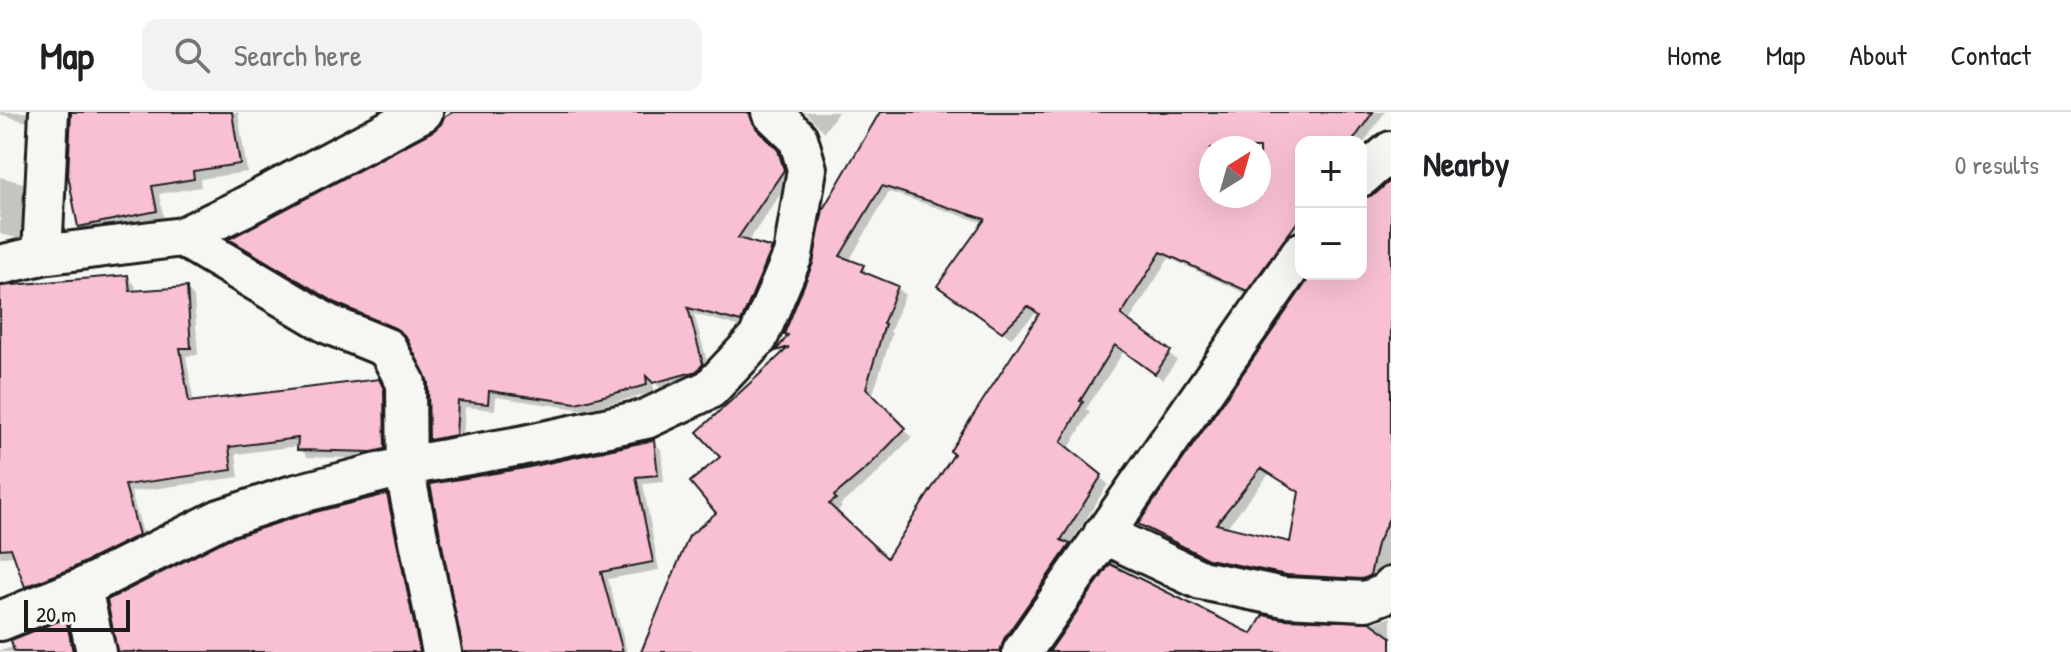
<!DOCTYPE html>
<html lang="en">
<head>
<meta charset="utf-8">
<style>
	:root { --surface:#fff; --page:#f2f2f2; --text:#202124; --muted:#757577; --line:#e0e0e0 }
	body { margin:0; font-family:"Patrick Hand",sans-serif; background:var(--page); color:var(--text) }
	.controls { position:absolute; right:24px; top:24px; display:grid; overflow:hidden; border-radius:16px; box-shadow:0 8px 32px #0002 }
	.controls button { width:72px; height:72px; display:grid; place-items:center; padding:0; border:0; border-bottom:2px solid var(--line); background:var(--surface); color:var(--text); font:40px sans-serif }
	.compass { position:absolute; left:1199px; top:24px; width:72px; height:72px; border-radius:50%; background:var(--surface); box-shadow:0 8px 32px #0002; rotate:37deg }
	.scale { position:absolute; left:24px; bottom:20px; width:106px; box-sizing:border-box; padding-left:8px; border:4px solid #1c1c1c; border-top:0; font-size:22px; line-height:28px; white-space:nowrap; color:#1c1c1c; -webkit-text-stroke:6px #f6f6f2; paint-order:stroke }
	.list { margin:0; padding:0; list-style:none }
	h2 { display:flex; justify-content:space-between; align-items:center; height:104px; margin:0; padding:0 32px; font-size:34px }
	h2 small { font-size:26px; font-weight:400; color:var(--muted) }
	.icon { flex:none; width:44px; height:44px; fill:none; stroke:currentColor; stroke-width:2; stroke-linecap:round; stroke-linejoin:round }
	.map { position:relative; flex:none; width:1391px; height:540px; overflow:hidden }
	header { display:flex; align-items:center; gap:48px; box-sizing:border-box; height:112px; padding:0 40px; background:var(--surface); border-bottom:2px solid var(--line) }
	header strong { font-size:38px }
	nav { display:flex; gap:44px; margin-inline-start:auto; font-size:28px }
	.search { width:560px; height:72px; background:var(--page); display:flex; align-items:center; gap:20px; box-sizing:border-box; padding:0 28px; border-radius:16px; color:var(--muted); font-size:30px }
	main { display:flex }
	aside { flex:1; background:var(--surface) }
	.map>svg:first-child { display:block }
</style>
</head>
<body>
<header>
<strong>Map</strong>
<div class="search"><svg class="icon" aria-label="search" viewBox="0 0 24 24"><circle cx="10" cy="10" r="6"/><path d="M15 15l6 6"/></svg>Search here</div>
<nav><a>Home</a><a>Map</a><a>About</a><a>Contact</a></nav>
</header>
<main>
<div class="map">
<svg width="1391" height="540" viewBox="0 0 1391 540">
	<rect width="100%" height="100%" fill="#f6f6f2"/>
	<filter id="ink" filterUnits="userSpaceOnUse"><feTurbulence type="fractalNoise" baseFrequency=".0125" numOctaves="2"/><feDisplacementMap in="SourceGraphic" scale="16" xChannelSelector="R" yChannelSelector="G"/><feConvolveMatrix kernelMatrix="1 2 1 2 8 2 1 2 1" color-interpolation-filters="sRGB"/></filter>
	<g filter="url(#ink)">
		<path fill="#0003" fill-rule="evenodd" d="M 0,0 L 37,0 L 34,12 L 0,2 Z
			M 73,0 L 238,0 L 247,60 L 200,67 L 201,75 L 159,82 L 164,107 L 88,122 L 80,114 Z
			M 457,0 L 758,0 L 757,16 L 786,48 L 791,67 L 747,131 L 771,139 L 778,146 L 748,217 L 694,202 L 710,260 L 702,267 L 662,278 L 653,268 L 654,280 L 585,298 L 496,285 L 495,298 L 465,295 L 463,330 L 438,334 L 431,327 L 430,270 L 405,223 L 348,199 L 239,134 L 232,127 L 434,21 Z
			M 805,0 L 838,0 L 824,20 Z
			M 882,0 L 1385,0 L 1361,35 L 1361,30 L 1301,30 L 1301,123 L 1255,186 L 1169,146 L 1128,211 L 1177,248 L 1163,268 L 1124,239 L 1086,297 L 1090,300 L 1068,338 L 1108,372 L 1069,434 L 1076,441 L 1009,540 L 643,540 L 719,402 L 723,345 L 783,243 L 778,239 L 789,224 L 786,221 ZM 1211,36 L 1259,36 L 1259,84 L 1211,84 ZM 889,80 L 984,111 L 948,181 L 1011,226 L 1037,200 L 1041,203 L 888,449 L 836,400 L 842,395 L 840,393 L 877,362 L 912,325 L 872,285 L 892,222 L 890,220 L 905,183 L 897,175 L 869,164 L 863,155 L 849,149 Z
			M 0,65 L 23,71 L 31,79 L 21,127 L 0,122 Z
			M 1391,71 L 1391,462 L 1371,474 L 1296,470 L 1217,454 L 1148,419 L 1141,412 L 1315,162 L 1361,162 L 1361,89 L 1376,83 ZM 1269,362 L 1300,381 L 1291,433 L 1226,416 Z
			M 128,166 L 135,173 L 136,180 L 186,177 L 194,185 L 198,243 L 186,244 L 194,292 L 378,269 L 391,286 L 392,344 L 381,347 L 307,345 L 299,334 L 236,342 L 239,365 L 131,380 L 146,431 L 35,482 L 27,474 L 16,444 L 0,445 L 0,176 Z
			M 653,330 L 661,337 L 664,370 L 643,372 L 659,458 L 608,467 L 627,540 L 465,540 L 525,357 Z
			M 386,384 L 394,391 L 424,540 L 119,540 Z
			M 1391,505 L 1391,540 L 1051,540 L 1253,524 L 1283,509 L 1366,513 Z
			M 66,508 L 73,516 L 78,540 L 0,540 L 0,538 L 15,535 Z"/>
		<path fill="#f9c0d5" stroke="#1c1c1c" stroke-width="2" fill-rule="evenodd" d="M 71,0 L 232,0 L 240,52 L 193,59 L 194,67 L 152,74 L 157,99 L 78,115 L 68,63 Z
			M 453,0 L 747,0 L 750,2 L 756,16 L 778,38 L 784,58 L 738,126 L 772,136 L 741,210 L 688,196 L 703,252 L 697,259 L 653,271 L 646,264 L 647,273 L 576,291 L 489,279 L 488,292 L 458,289 L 456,323 L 429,328 L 428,270 L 406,225 L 395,216 L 338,192 L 229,127 L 433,19 L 441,12 L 444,5 Z
			M 880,0 L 1373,0 L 1352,30 L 1301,30 L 1301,105 L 1247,179 L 1161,140 L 1121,203 L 1171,239 L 1155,262 L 1115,233 L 1080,289 L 1083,290 L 1061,330 L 1102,363 L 1061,428 L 1070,432 L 1004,527 L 1000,540 L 641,540 L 689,424 L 716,401 L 690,370 L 720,345 L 697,320 L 789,235 L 776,239 L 788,223 L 784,222 L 813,151 L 823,97 ZM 1211,36 L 1259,36 L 1259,84 L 1211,84 ZM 882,74 L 985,107 L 937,174 L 1002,220 L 1028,194 L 1039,202 L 950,339 L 954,342 L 887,446 L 829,392 L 836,387 L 834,384 L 869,354 L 906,316 L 866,276 L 885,212 L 883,212 L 898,174 L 861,159 L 864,153 L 840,144 Z
			M 1391,68 L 1391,402 L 1377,432 L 1370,464 L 1362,467 L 1287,463 L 1208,447 L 1138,412 L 1312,162 L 1361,162 L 1361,86 L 1375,82 ZM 1261,356 L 1299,380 L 1290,430 L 1216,412 Z
			M 128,163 L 130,179 L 187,175 L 191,236 L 180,236 L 189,290 L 379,267 L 384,277 L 385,337 L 372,340 L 297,338 L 298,326 L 229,335 L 232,358 L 125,373 L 139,423 L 73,456 L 25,475 L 11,436 L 0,437 L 0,174 Z
			M 654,328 L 658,363 L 636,365 L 653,450 L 601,460 L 623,540 L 463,540 L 430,372 L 525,356 Z
			M 387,382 L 420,540 L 117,540 L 107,488 L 228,427 L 299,404 Z
			M 1110,452 L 1252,522 L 1263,503 L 1283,507 L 1370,510 L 1391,525 L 1391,540 L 1049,540 Z
			M 66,506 L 73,540 L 14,540 L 11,528 Z"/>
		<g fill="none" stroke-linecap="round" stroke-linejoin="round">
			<defs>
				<path id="street" d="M 1361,65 L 1391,39
					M 182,125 L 328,212 L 387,236 L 406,271 L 407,371 L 442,540
					M 42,143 L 49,0
					M 0,153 L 42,143 L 182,125 L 242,96 L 423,0
					M 1103,422 L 1201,468 L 1284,485 L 1366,489 L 1387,481 L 1391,475
					M 82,476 L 96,540
					M 0,509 L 82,476 L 220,407 L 293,383 L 406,354 L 520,334 L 646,307 L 710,277 L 758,226 L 793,143 L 807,57 L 798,26 L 771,0
					M 1022,540 L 1301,140"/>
			</defs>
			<use href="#street" stroke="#1c1c1c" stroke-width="44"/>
			<use href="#street" stroke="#f6f6f2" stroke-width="38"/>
		</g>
	</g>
</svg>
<div class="controls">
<button>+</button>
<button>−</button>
</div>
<svg class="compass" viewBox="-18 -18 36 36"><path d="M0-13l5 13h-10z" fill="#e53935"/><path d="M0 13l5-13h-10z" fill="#757577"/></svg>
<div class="scale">20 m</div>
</div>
<aside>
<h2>Nearby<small>0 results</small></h2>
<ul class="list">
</ul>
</aside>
</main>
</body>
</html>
